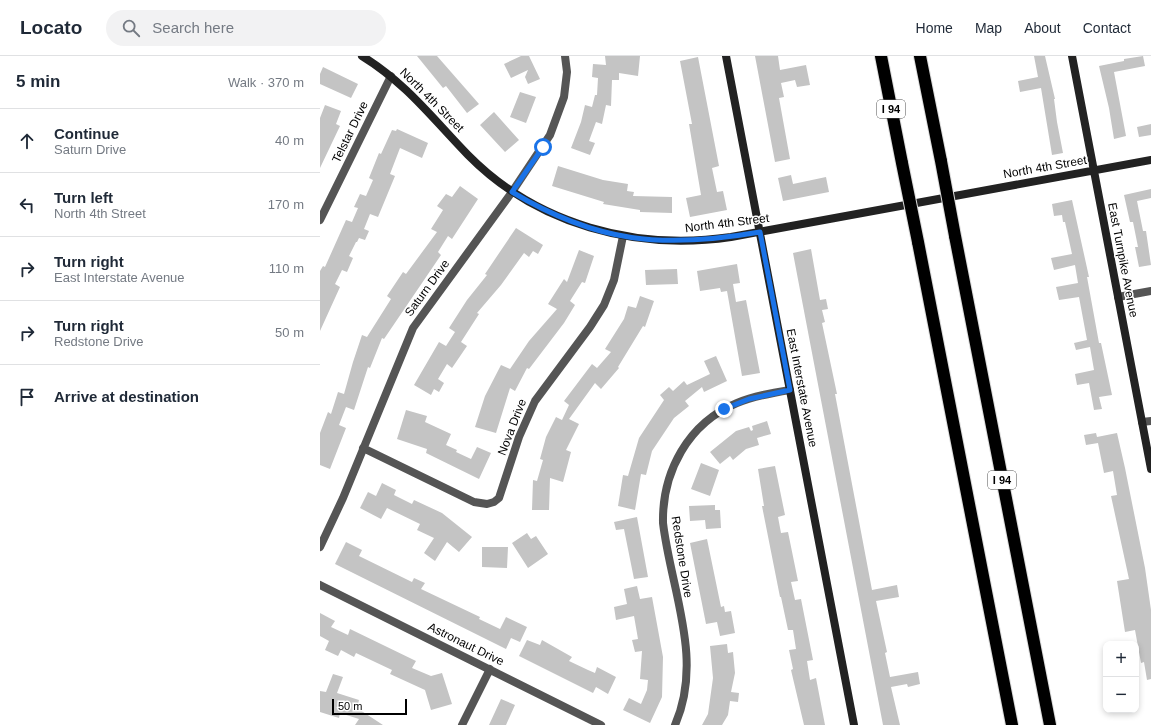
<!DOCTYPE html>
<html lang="en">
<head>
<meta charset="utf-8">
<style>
	:root { --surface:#fff; --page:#f2f2f3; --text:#1f2937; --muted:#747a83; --line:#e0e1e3 }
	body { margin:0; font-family:Helvetica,sans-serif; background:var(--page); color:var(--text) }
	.controls { position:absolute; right:12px; bottom:12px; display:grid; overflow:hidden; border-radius:8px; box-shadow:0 2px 6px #0003 }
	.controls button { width:36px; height:36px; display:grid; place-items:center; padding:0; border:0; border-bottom:1px solid var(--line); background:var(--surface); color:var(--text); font:20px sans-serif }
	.scale { position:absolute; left:12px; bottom:10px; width:75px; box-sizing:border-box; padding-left:4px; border:2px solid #000; border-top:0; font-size:11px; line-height:14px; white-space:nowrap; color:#000; -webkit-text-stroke:3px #fff; paint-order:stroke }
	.stop { position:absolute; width:12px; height:12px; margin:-9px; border:3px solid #1a73e8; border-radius:50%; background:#fff }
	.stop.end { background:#1a73e8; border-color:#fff; box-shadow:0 1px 4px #0008 }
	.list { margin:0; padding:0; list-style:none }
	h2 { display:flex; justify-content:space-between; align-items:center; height:52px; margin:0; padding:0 16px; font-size:17px }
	h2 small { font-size:13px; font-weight:400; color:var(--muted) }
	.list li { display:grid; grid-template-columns:26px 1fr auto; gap:12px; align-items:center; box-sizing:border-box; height:64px; padding:0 16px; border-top:1px solid var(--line) }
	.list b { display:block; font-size:15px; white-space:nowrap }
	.list p { margin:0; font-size:13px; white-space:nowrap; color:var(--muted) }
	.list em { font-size:13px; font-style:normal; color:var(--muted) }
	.icon { flex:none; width:22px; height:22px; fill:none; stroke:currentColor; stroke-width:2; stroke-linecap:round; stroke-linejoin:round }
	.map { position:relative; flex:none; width:831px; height:669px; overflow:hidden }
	header { display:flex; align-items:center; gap:24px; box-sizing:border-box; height:56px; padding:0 20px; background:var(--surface); border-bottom:1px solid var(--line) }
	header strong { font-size:19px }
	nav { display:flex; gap:22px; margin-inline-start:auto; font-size:14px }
	.search { width:280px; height:36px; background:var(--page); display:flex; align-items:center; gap:10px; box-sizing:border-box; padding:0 14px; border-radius:22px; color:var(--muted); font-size:15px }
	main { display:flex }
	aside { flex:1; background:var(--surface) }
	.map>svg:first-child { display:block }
</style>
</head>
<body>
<header>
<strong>Locato</strong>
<div class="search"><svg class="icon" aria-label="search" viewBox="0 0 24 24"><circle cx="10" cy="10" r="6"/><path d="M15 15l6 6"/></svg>Search here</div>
<nav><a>Home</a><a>Map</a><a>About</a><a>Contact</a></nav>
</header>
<main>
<aside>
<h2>5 min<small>Walk · 370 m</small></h2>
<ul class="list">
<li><svg class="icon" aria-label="ahead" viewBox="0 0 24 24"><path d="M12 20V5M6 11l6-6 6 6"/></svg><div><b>Continue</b><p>Saturn Drive</p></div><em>40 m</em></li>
<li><svg class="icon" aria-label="left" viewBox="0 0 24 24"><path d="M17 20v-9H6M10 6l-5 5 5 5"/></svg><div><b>Turn left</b><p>North 4th Street</p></div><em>170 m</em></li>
<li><svg class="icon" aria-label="right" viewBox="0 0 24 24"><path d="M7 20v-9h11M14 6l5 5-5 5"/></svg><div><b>Turn right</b><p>East Interstate Avenue</p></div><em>110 m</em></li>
<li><svg class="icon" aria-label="right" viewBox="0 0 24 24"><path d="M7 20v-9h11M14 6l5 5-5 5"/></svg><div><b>Turn right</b><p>Redstone Drive</p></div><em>50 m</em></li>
<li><svg class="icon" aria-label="arrive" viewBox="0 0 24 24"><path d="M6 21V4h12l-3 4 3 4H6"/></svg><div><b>Arrive at destination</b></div></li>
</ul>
</aside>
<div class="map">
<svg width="831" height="669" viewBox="0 0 831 669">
	<rect width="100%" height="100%" fill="#fff"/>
	<path fill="#c4c4c4" d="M 97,0 L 117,0 L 159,48 L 147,57 L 126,30 L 123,32 Z
		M 201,0 L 209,0 L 220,23 L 208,28 L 205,21 L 208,14 L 191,22 L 184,8 Z
		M 285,0 L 320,0 L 318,20 L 299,17 L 299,24 L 292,24 L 291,50 L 286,49 L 282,68 L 276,66 L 269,85 L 275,87 L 270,99 L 251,92 L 261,66 L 265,49 L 272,51 L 275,39 L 277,39 L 278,22 L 272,21 L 273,8 L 286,9 Z
		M 435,0 L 458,0 L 460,14 L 486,9 L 490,29 L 477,31 L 475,24 L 461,27 L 464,41 L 459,42 L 470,103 L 455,106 Z
		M 714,0 L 725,0 L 735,43 L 734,43 L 737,66 L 743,97 L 732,99 L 721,32 L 700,36 L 698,25 L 718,21 Z
		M 823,0 L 825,10 L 794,16 L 806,80 L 794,83 L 789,52 L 779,10 L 804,5 L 804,3 Z
		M 378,1 L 399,110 L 392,112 L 397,136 L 403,135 L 407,154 L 370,161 L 366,142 L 381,139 L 369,68 L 372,68 L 360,5 Z
		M 3,11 L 38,28 L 31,42 L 0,28 L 0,18 Z
		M 200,36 L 216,41 L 206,67 L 190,61 Z
		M 5,49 L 21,55 L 16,68 L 20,70 L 0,112 L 0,62 Z
		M 174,56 L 199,84 L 185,96 L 160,69 Z
		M 831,68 L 831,79 L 819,81 L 817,71 Z
		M 77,73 L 108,87 L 102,102 L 80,92 L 70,118 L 75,120 L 58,161 L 50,158 L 44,173 L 49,175 L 45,184 L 39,182 L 37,186 L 36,186 L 29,200 L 33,202 L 27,216 L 22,214 L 15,228 L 20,231 L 0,275 L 0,215 L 3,210 L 5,211 L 26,164 L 32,166 L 38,152 L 34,151 L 40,138 L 46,140 L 53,124 L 49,122 L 59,97 L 61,98 L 72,74 L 76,75 Z
		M 238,110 L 283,124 L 308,128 L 307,135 L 314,136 L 313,140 L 352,141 L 352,157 L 320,156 L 320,154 L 283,148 L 284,146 L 232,130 Z
		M 471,119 L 473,128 L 506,121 L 509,136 L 463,145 L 458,122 Z
		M 140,130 L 158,143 L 132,183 L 128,180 L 118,196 L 121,199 L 64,283 L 62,282 L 50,312 L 48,311 L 34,354 L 26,351 L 19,369 L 26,372 L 10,413 L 0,409 L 0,377 L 8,356 L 11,358 L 18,336 L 24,338 L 33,306 L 42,279 L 47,281 L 71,243 L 67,240 L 83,216 L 86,218 L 117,176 L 111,173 L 123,154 L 117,150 L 126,138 L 132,141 Z
		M 831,133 L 831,142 L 817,145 L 823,175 L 826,175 L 831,209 L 819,211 L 815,191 L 818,191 L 813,166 L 810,166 L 804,139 Z
		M 752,144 L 769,221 L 767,221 L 779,287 L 781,287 L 792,339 L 779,341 L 782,353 L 774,354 L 769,327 L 757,329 L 755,318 L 774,314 L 770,291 L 756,294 L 754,287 L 767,284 L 759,241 L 739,244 L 736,231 L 758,227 L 755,209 L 734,214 L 731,202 L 752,198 L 745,166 L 743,166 L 742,159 L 734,160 L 732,148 Z
		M 196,172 L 223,189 L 218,198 L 213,195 L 209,201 L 204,197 L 181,229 L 157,257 L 159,258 L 141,286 L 147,290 L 132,312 L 127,308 L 118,323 L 124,327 L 119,336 L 114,333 L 111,339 L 94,329 L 119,286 L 126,290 L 135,276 L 129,272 L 147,244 L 167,219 L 165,218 Z
		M 491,193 L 500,244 L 506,243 L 508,253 L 502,254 L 505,266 L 502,267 L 517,338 L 515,338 L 552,534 L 577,529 L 579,541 L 556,545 L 567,596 L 565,597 L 570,621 L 598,616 L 600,628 L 588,631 L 587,628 L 571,631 L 580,669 L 563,669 L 480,234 L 473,197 Z
		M 259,194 L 274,200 L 265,227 L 262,226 L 250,245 L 255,249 L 244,267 L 209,313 L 207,312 L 195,335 L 190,332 L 176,377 L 155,371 L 165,340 L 181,309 L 190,313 L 209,285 L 237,253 L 228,248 L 244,223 L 247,226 Z
		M 417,208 L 420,227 L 413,228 L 416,246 L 426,244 L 440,317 L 422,320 L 407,235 L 401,236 L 400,232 L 380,235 L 377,215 Z
		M 357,213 L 358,228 L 326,229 L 325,214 Z
		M 320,240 L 334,245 L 325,271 L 323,270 L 298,311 L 299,312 L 281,333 L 275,327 L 249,363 L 259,368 L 246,394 L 251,396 L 243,426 L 230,422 L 229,454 L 212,454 L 213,424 L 217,425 L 223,404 L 220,403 L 226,381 L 236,361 L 242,364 L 249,349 L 244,345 L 272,308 L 277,312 L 291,296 L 285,293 L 304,263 L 308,250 L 316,252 Z
		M 396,300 L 407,325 L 384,336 L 382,331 L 365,345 L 369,350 L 354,362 L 332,395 L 326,419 L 321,418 L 315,454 L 298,450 L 303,419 L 308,420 L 319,382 L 344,344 L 340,339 L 349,331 L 353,335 L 364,325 L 367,329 L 390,318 L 384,305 Z
		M 86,354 L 107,360 L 105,366 L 131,378 L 126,389 L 137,394 L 136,396 L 151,403 L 157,391 L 171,397 L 159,423 L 106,397 L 107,393 L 77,383 Z
		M 447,365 L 451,378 L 437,382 L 439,389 L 426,393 L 413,404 L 410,400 L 400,408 L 390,396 L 416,375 L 429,371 L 431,375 L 433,374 L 432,370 Z
		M 776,377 L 777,381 L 797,377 L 805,412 L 825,512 L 831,554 L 831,623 L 827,624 L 824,606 L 821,607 L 815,574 L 805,576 L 797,525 L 809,523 L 791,440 L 797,439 L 793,415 L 784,417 L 778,387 L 766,389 L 764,379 Z
		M 381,407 L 399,414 L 390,440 L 371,433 Z
		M 455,410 L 465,459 L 458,461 L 461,477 L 468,476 L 478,525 L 471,526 L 475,544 L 481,543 L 493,604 L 487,605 L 490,624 L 496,622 L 505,669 L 484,669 L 471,614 L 473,613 L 469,594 L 476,593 L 473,574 L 468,574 L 461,541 L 460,541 L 442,450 L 444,450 L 438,413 Z
		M 62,427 L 76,434 L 74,439 L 92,448 L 94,444 L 122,457 L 152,481 L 139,496 L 127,486 L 115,505 L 104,497 L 114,482 L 97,474 L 100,468 L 67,452 L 61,463 L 40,452 L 48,436 L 56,440 Z
		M 395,449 L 395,454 L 400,454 L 401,472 L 386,473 L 385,464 L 370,465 L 369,450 Z
		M 317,461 L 328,521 L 314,523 L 304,473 L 296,474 L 294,466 Z
		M 207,477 L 211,483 L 216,480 L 228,498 L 208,512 L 192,487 Z
		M 387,483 L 401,551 L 404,550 L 405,556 L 411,555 L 415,577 L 400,580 L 397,566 L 386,568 L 370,487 Z
		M 26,486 L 42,494 L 39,500 L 92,526 L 94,522 L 105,527 L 101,533 L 160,561 L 159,563 L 180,573 L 186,561 L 207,571 L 200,586 L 191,582 L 186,593 L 15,508 Z
		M 162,491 L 188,491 L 187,512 L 162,511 Z
		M 317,530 L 320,543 L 332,541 L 343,601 L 342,641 L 330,667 L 303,654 L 309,642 L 321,648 L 327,634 L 328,624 L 320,623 L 322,595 L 315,596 L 312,584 L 318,583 L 314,560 L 296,564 L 294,551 L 307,548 L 304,533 Z
		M 0,557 L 15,565 L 11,571 L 28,579 L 30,573 L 96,605 L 92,612 L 111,620 L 122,617 L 132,648 L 111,654 L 105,634 L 70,618 L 72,614 L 36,597 L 34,601 L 21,594 L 18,600 L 5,594 L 9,585 L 0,580 Z
		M 207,584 L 220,589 L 222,584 L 252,601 L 249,605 L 268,614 L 275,617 L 277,611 L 296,621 L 288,638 L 276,631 L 273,637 L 199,600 Z
		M 407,588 L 408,597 L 413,596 L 415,617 L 411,636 L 419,637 L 418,646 L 410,645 L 408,659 L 402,669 L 382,669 L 388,658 L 393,622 L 390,590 Z
		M 13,618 L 23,621 L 17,637 L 39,644 L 37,652 L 63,669 L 35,669 L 39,663 L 20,657 L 19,662 L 0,656 L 0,635 L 6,636 Z
		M 181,643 L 195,649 L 186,669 L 169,669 Z"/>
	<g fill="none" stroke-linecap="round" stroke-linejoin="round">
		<defs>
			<path id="highway" d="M 561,0 L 582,107
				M 600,0 L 621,105
				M 635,180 L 730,669
				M 598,186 L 692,669"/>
		</defs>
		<use href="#highway" stroke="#dbdbdb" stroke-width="14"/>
		<path stroke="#555" stroke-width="8" d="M 0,164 L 71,20
			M 798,241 L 831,235
			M 822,366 L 831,365
			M 43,392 L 154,446 L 167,448 L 174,446 L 179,442 L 199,381 L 215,345 L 270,271 L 284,249 L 294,224 L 303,180
			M 0,491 L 23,442 L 93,272 L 192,136 L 230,79 L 244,41 L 247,16 L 245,0
			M 0,529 L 281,669
			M 142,669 L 170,613
			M 355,669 C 384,603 351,534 343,467 C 342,416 368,367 417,347 C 434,340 452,337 470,334"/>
		<path stroke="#222" stroke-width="8" d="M 42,0 C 86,27 113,63 148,99 C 217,169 316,195 411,181 L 831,104
			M 406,0 L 534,669
			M 752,0 L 831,413"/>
		<use href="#highway" stroke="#000" stroke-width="12"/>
		<defs>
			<path id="highway-bridge" d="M 621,105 L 635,180
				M 582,107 L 598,186"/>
		</defs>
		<use href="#highway-bridge" stroke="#dbdbdb" stroke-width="14" stroke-linecap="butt"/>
		<use href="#highway-bridge" stroke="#000" stroke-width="12"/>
	</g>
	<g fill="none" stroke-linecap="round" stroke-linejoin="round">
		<path stroke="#1a73e8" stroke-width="5" d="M 223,91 L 192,136 C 277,187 343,193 440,176 L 470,334 L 429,343 L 404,353"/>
	</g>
	<g text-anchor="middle" stroke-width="3" stroke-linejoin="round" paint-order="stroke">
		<g fill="#fff" stroke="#4c4c4c" stroke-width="1">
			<rect x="557" y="44" width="28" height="18" rx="3"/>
			<rect x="668" y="415" width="28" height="18" rx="3"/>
		</g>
		<g font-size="11" font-weight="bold" fill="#000">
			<text x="571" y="57">I 94</text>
			<text x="682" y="428">I 94</text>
		</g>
		<g font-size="12" fill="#000" stroke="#fff">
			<text transform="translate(112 44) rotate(45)" y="4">North 4th Street</text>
			<text transform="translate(30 76) rotate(-64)" y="4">Telstar Drive</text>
			<text transform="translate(725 111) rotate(-10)" y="4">North 4th Street</text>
			<text transform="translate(407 167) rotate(-7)" y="4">North 4th Street</text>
			<text transform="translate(803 204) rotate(79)" y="4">East Turnpike Avenue</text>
			<text transform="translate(107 232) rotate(-54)" y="4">Saturn Drive</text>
			<text transform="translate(482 332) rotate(79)" y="4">East Interstate Avenue</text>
			<text transform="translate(192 371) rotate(-69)" y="4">Nova Drive</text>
			<text transform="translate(362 501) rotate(81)" y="4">Redstone Drive</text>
			<text transform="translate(146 588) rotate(26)" y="4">Astronaut Drive</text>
		</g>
	</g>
</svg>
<div class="controls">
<button>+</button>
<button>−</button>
</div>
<div class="scale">50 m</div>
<div class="stop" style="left:223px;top:91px"></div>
<div class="stop end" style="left:404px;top:353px"></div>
</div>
</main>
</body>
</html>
